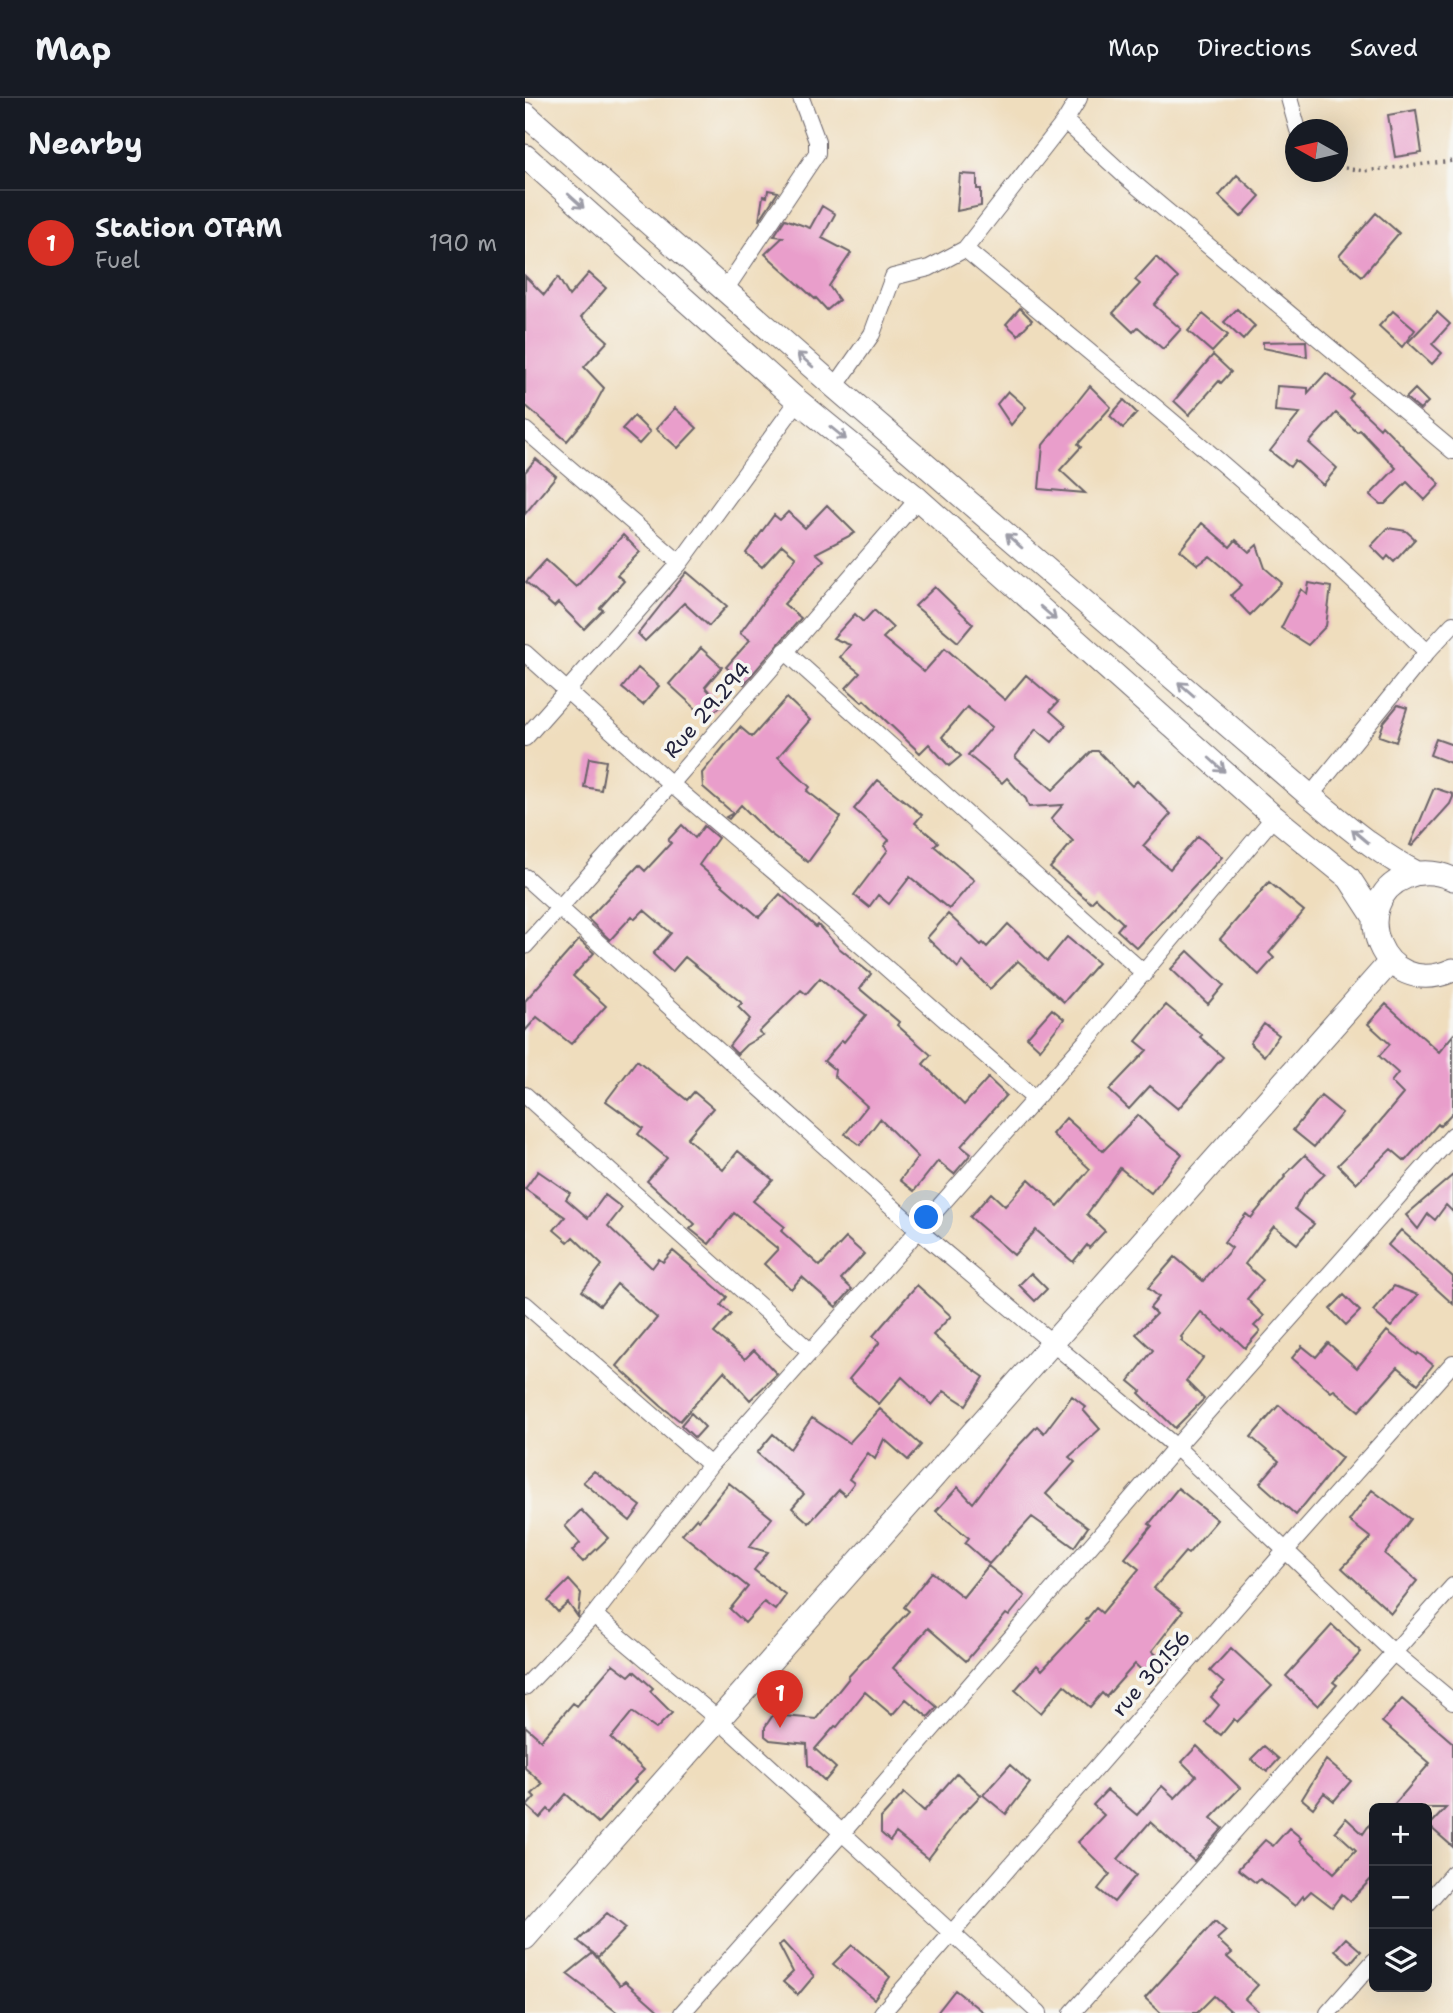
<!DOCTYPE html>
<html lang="en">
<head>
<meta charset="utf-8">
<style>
	:root { --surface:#171b24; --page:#20242c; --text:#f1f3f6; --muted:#9ea1a6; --line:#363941; --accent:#d93025 }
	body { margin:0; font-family:"Shantell Sans",sans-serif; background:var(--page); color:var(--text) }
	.controls { position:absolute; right:21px; bottom:21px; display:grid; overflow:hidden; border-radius:10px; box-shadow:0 7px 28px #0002 }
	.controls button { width:63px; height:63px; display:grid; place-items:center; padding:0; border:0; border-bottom:2px solid var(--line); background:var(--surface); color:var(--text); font:35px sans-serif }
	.compass { position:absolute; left:760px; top:21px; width:63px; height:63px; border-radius:50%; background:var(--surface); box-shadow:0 7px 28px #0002; rotate:278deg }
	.you { position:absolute; left:402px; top:1120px; width:24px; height:24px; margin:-18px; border:5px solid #fff; border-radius:50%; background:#1a73e8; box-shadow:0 0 0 10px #1a73e833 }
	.badge { display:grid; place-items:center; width:46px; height:46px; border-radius:50%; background:var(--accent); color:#fff; font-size:23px; font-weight:700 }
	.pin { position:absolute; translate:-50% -58px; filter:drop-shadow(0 2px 4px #0008) }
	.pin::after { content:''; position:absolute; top:37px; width:24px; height:21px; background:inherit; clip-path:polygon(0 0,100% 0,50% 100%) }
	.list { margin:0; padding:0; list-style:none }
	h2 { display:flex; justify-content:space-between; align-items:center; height:91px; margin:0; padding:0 28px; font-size:30px }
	h2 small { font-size:23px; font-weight:400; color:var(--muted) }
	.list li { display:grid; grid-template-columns:46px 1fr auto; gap:21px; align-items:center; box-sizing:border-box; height:105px; padding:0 28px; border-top:2px solid var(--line) }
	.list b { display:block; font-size:26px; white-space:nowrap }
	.list p { margin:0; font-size:23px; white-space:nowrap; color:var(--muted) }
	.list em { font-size:23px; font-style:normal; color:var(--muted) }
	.icon { flex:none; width:38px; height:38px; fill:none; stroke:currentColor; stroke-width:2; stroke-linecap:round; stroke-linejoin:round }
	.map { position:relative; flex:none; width:928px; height:1915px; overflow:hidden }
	header { display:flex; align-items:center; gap:42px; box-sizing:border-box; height:98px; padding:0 35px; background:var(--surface); border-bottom:2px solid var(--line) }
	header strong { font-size:33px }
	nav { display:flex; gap:38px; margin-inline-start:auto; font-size:24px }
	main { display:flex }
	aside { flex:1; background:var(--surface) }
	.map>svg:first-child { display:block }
</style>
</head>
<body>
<header>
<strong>Map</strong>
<nav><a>Map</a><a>Directions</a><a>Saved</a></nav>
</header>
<main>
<aside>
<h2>Nearby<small></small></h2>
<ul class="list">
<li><span class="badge">1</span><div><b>Station OTAM</b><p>Fuel</p></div><em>190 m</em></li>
</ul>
</aside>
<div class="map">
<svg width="928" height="1915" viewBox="0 0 928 1915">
	<rect width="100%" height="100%" fill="#f6f6f2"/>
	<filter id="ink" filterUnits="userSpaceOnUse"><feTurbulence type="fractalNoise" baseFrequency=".0143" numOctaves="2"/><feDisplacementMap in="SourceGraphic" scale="14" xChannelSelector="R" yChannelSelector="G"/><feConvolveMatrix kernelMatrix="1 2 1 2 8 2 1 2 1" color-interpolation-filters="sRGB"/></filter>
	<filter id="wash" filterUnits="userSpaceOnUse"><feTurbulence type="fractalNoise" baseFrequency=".00686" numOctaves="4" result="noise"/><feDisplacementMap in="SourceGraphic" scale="28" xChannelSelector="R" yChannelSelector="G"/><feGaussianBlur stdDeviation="1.57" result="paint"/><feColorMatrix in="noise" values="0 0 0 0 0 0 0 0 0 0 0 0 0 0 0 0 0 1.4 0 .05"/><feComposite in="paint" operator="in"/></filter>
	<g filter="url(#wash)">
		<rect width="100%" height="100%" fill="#efddbd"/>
		<g id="blocks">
			<path fill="#e99ecb" d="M 891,12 L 897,55 L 870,59 L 863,17 Z
				M 435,76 L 452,77 L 452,91 L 456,91 L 456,108 L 432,113 Z
				M 712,77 L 735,98 L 716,119 L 694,98 Z
				M 243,92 L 253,94 L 234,123 L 238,98 L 242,99 Z
				M 297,108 L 310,116 L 297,140 L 326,155 L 304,188 L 314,202 L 302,212 L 291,200 L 290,201 L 240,156 L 258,139 L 249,138 L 260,121 L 285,130 Z
				M 851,115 L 874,135 L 837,178 L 814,158 Z
				M 631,159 L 653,180 L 629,207 L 656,231 L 638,251 L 613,229 L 608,234 L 588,215 L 615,186 L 610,182 Z
				M 64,175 L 81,190 L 56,219 L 83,243 L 59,269 L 79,290 L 65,316 L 42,343 L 0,307 L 0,178 L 19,197 L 33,179 L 44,198 Z
				M 495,210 L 507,222 L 493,237 L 481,226 Z
				M 712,211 L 730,228 L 718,242 L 699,224 Z
				M 868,213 L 890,232 L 877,249 L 854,228 Z
				M 912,214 L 925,226 L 907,246 L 917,255 L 907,266 L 883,244 Z
				M 678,216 L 703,237 L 687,254 L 663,233 Z
				M 781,243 L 782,259 L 738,250 L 738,244 Z
				M 688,257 L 706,274 L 696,285 L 694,283 L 664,317 L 649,303 Z
				M 801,275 L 828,296 L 824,301 L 855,330 L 857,327 L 915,386 L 900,402 L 882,384 L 860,406 L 855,406 L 845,397 L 871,370 L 835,332 L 832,334 L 811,315 L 784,345 L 812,370 L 798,387 L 770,362 L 765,369 L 745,353 L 775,315 L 750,313 L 752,288 L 783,290 L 783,295 Z
				M 565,288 L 586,309 L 553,346 L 556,349 L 535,372 L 560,395 L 514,391 L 518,347 Z
				M 890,291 L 903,304 L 895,312 L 881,300 Z
				M 483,293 L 501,309 L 486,327 L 472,306 Z
				M 599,302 L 612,315 L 598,330 L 585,318 Z
				M 150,310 L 172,330 L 153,350 L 131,331 Z
				M 109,318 L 125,334 L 114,346 L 97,331 Z
				M 11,361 L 31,378 L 0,416 L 0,374 Z
				M 302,407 L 330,435 L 291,455 L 299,462 L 259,506 L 276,520 L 219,586 L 201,569 L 225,542 L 215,535 L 271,459 L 257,447 L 237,469 L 221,455 L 249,417 L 255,422 L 263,414 L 280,430 Z
				M 677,425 L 705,449 L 711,442 L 724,454 L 732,447 L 740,470 L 757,485 L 725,517 L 706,497 L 717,487 L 698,469 L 685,458 L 673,467 L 655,452 Z
				M 863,430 L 881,433 L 890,441 L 869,464 L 863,458 L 860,462 L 846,448 Z
				M 98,437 L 115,454 L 92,477 L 99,483 L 75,510 L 78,512 L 59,531 L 33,505 L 29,509 L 1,484 L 21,462 L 51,489 Z
				M 162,474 L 202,508 L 184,528 L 159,505 L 120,543 L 113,536 Z
				M 784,485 L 806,489 L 801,528 L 783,547 L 756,530 L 776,491 L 782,496 Z
				M 410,489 L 448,526 L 433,544 L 390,508 Z
				M 349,512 L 368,530 L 358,540 L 399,574 L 420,550 L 480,602 L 501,577 L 533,604 L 525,613 L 541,627 L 527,644 L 511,631 L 490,659 L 528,692 L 567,653 L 573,653 L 607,688 L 612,683 L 646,716 L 618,748 L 645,771 L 673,738 L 697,759 L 612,850 L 592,832 L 598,825 L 571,800 L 566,805 L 525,770 L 548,743 L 526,721 L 538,707 L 504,709 L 501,701 L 482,680 L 477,685 L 443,657 L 467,629 L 442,609 L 417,639 L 436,658 L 424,668 L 404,646 L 395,655 L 339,602 L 337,604 L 321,590 L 335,575 L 315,559 L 325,547 L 308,540 L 330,516 L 338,524 Z
				M 176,550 L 197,569 L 180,589 L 197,608 L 180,619 L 144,586 Z
				M 113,570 L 134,588 L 118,607 L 97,590 Z
				M 262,600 L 285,622 L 253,659 L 285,689 L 282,693 L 316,719 L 283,764 L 243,734 L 216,707 L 204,721 L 201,719 L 208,715 L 178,689 L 177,675 L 215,629 L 227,639 Z
				M 873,607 L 882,610 L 871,644 L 854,638 L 859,624 Z
				M 911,641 L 928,647 L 928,666 L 905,657 Z
				M 64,660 L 81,663 L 76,692 L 59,689 Z
				M 353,682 L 397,717 L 390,725 L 413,744 L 409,748 L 449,782 L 424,811 L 385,779 L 364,806 L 353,797 L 344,809 L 329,797 L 363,752 L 359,748 L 364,742 L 329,711 Z
				M 909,690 L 928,696 L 928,699 L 925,706 L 887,748 L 885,747 Z
				M 157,727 L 170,740 L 179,728 L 193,740 L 174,767 L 234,819 L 255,796 L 291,829 L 293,827 L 314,850 L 346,876 L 335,891 L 374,924 L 372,927 L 406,957 L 398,966 L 439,1007 L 463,980 L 481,997 L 436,1048 L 446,1056 L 429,1076 L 413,1063 L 389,1093 L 375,1082 L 393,1059 L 355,1021 L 335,1047 L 320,1036 L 342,1008 L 309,978 L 310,972 L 299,963 L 317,942 L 319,944 L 341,917 L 295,880 L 281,896 L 276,892 L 234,934 L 238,937 L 221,947 L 212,956 L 204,948 L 225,921 L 213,909 L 217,905 L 160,859 L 147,874 L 128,856 L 146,835 L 119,812 L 110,821 L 107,818 L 85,842 L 63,821 L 114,767 L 120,773 L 146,745 L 143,742 Z
				M 744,784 L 779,813 L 744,855 L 749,860 L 734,877 L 695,841 Z
				M 423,816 L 456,847 L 458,845 L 462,849 L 483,826 L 522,863 L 542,839 L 573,865 L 539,904 L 493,863 L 465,891 L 437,863 L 433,870 L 402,840 Z
				M 54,842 L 69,855 L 48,878 L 81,908 L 46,946 L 12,919 L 0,933 L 0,903 Z
				M 663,853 L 699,887 L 683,906 L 646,871 Z
				M 861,906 L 914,954 L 928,937 L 928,1014 L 915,1028 L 913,1026 L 880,1063 L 866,1051 L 831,1085 L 813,1067 L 847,1033 L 878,996 L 866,984 L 873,975 L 854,958 L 865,946 L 843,926 Z
				M 641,907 L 677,937 L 675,939 L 698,959 L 653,1011 L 625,988 L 604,1011 L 584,992 L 622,952 L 611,943 Z
				M 527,911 L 539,921 L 515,951 L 502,939 Z
				M 739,926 L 754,937 L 739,958 L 725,945 Z
				M 112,962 L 162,1002 L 169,994 L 188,1010 L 162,1040 L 198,1072 L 213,1053 L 248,1082 L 228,1103 L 260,1129 L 256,1133 L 295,1168 L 321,1140 L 339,1156 L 316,1181 L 327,1191 L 311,1209 L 277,1179 L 266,1191 L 239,1166 L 253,1151 L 209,1115 L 184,1146 L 165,1131 L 170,1126 L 122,1083 L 142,1060 L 113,1036 L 118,1030 L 81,1003 Z
				M 796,998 L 817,1015 L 789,1049 L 768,1032 Z
				M 613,1017 L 636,1040 L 657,1056 L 626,1095 L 595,1070 L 562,1116 L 580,1133 L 564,1150 L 562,1147 L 548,1164 L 511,1132 L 489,1157 L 445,1119 L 466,1095 L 480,1108 L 504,1081 L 533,1108 L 565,1071 L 527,1036 L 541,1020 L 578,1053 Z
				M 780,1057 L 800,1076 L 778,1097 L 770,1111 L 789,1126 L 772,1146 L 749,1128 L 720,1166 L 738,1182 L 722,1201 L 739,1218 L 729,1228 L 735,1233 L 720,1250 L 700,1231 L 698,1233 L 676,1214 L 656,1239 L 658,1241 L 656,1243 L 678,1260 L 661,1283 L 679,1301 L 650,1330 L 614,1295 L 616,1293 L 604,1283 L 628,1252 L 611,1236 L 631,1216 L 625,1210 L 634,1199 L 623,1190 L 650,1159 L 678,1183 L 707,1150 L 699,1144 L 721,1116 L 726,1120 L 760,1079 L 759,1078 Z
				M 13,1073 L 45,1095 L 41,1101 L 63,1120 L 80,1097 L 97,1110 L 83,1128 L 127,1170 L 134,1161 L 138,1164 L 148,1153 L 174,1175 L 202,1199 L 196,1207 L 206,1216 L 189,1235 L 220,1261 L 229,1252 L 252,1276 L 225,1302 L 199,1273 L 155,1323 L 136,1308 L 92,1268 L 132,1220 L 92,1186 L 75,1207 L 57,1193 L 77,1167 L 48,1139 L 43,1144 L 29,1132 L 40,1119 L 0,1091 Z
				M 928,1077 L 928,1114 L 921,1107 L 910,1122 L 903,1116 L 893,1131 L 881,1117 Z
				M 876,1132 L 928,1179 L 928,1206 L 863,1147 Z
				M 506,1175 L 522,1191 L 510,1203 L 494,1187 Z
				M 392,1187 L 426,1218 L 408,1237 L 443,1268 L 459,1279 L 441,1307 L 419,1293 L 407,1307 L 377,1279 L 354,1306 L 324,1281 L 355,1244 L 348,1238 Z
				M 869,1188 L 893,1197 L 866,1229 L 848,1213 Z
				M 819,1197 L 835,1213 L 821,1227 L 805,1211 Z
				M 862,1233 L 892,1257 L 893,1255 L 908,1267 L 893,1286 L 873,1269 L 834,1313 L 809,1292 L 806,1294 L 767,1260 L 777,1248 L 791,1259 L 803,1245 L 832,1270 Z
				M 547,1298 L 561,1309 L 558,1312 L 575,1331 L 544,1359 L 550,1364 L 521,1396 L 534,1408 L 563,1429 L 549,1449 L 507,1419 L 464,1466 L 440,1445 L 444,1440 L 411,1413 L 433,1389 L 448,1405 L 483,1359 L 512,1328 L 519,1335 Z
				M 754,1307 L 817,1360 L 771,1417 L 735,1385 L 754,1363 L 726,1339 Z
				M 355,1311 L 396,1347 L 383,1362 L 359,1341 L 350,1361 L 343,1355 L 324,1381 L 329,1385 L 320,1397 L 314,1392 L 284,1425 L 267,1410 L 279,1396 L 232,1355 L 248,1336 L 265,1351 L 287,1320 L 324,1345 Z
				M 166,1315 L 180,1329 L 170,1340 L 156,1327 Z
				M 69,1373 L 116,1408 L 105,1423 L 58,1384 Z
				M 204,1385 L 247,1420 L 224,1449 L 243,1454 L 229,1472 L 261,1497 L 250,1512 L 239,1504 L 220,1525 L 205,1511 L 223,1489 L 157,1436 L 171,1420 L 174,1422 Z
				M 653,1390 L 692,1422 L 663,1456 L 660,1454 L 629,1490 L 658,1513 L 627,1553 L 643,1567 L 628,1583 L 610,1566 L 581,1599 L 577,1595 L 565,1609 L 539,1587 L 516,1615 L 490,1592 L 512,1567 L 517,1572 L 563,1523 L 561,1522 L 571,1510 L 577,1515 L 614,1471 L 600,1460 L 627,1428 L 624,1426 Z
				M 847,1392 L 886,1421 L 860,1456 L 892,1483 L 866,1515 L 817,1470 L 846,1440 L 824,1423 Z
				M 56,1412 L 83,1440 L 58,1464 L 47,1453 L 55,1445 L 40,1428 Z
				M 463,1468 L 500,1498 L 484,1518 L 481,1516 L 441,1563 L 403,1530 L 368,1570 L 412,1609 L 403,1619 L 381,1601 L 367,1617 L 340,1594 L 312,1629 L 310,1628 L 290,1651 L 311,1670 L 300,1683 L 283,1667 L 282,1646 L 245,1642 L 240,1638 L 240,1629 L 248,1617 L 291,1621 L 324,1580 L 323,1579 L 384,1513 L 379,1509 L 407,1474 L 438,1499 Z
				M 44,1482 L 56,1495 L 53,1519 L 43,1505 L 33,1514 L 23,1503 Z
				M 807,1527 L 836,1554 L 808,1584 L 812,1587 L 793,1608 L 761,1578 Z
				M 706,1550 L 747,1588 L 712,1624 L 709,1621 L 696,1637 L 680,1625 L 694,1607 L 686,1599 L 699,1585 L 685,1573 Z
				M 88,1566 L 104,1578 L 109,1573 L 128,1590 L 125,1593 L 147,1615 L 131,1631 L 107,1614 L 86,1640 L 119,1672 L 109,1682 L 111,1684 L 73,1725 L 41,1696 L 26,1714 L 23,1711 L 15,1720 L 2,1708 L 10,1699 L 7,1696 L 18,1686 L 0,1670 L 0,1628 L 16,1642 L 48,1605 L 52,1608 Z
				M 877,1601 L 928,1645 L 928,1749 L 904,1728 L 921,1710 L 866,1710 L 905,1665 L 857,1624 Z
				M 672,1648 L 715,1690 L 686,1720 L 698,1730 L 669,1763 L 625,1724 L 593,1761 L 611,1777 L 589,1804 L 573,1791 L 585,1776 L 553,1744 L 579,1717 L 568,1707 L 582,1692 L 612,1717 L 637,1688 L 650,1700 L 671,1678 L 657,1664 Z
				M 739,1648 L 754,1661 L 742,1674 L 726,1661 Z
				M 801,1662 L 826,1683 L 809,1703 L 799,1695 L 788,1710 L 777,1701 Z
				M 485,1667 L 505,1685 L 481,1716 L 458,1697 Z
				M 432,1675 L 456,1697 L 435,1719 L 403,1761 L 371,1735 L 365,1743 L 356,1735 L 356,1720 L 379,1695 L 399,1713 Z
				M 821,1720 L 838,1736 L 849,1720 L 849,1778 L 825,1803 L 817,1796 L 807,1809 L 786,1793 L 779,1800 L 778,1798 L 770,1808 L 735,1781 L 731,1785 L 713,1771 L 740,1742 L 748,1748 L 764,1730 L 776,1740 L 774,1743 L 809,1775 L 831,1752 L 810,1733 Z
				M 82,1815 L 101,1830 L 73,1859 L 53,1843 Z
				M 690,1823 L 701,1833 L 692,1841 L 707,1855 L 702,1859 L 733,1887 L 720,1901 L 735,1915 L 708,1915 L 689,1898 L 672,1915 L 636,1915 L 620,1900 Z
				M 821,1840 L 836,1853 L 825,1865 L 810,1852 Z
				M 258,1844 L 289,1878 L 273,1897 L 258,1884 L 268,1874 L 254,1847 Z
				M 327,1847 L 365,1879 L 349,1901 L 308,1866 Z
				M 68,1855 L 95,1887 L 100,1883 L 136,1915 L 93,1915 L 42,1876 Z
				M 430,1892 L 459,1915 L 412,1915 Z"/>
		</g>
	</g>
	<g filter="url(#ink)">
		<use href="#blocks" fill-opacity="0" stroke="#6a6368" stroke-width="2"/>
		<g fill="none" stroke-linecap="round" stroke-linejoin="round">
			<defs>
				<path id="street" d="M 764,0 L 773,32
					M 540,23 L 600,78 L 928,353
					M 440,151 C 597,281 757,410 902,554
					M 200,192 L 292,55 L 292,43 L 276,0
					M 310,289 L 347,236 L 368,179 L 404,170 L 440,151 L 540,23 L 554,0
					M 0,332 L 155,465
					M 260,553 L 620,876
					M 0,555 L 146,686 L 340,851 L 510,1001
					M 0,640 L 155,465 L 273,303
					M 785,698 L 902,554 L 928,526
					M 0,779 L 393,1132 L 651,1349 L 868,1554 L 928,1604
					M 0,848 L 146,686 L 393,401
					M 0,997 L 286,1254
					M 0,1206 L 185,1367
					M 69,1517 L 194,1622 L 514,1915
					M 0,1589 L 69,1517 L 185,1367 L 563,941 L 749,719
					M 902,1805 L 928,1775
					M 157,1915 L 317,1735 L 651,1349 L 928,1037
					M 357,1915 L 761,1452 L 928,1265
					M 547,1915 L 928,1488
					M 803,1915 L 849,1863"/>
				<path id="secondary" d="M 0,16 L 310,289 L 785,698 C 820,726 852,755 892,775
					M 0,58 L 273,303 L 393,401 L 749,719 L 824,780 L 850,820
					M 928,781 C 912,774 897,772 881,779 C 821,803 855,904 928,872
					M 0,1840 L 865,864"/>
			</defs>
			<use href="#street" stroke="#6a6368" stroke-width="18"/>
			<use href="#secondary" stroke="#6a6368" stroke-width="25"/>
			<path stroke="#6a6368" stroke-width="3.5" stroke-dasharray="2 5" stroke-linecap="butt" d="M 813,69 L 839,73 L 928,63"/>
			<use href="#street" stroke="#fff" stroke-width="16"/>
			<use href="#secondary" stroke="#fff" stroke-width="23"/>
		</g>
		<defs><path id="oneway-shaft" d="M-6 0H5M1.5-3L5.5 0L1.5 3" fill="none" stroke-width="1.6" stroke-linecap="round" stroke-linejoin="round" transform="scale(1.75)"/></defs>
		<g stroke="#9c9ca7">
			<use href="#oneway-shaft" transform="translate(51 103) rotate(42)"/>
			<use href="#oneway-shaft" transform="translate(280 262) rotate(-139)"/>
			<use href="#oneway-shaft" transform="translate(313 335) rotate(39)"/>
			<use href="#oneway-shaft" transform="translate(489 443) rotate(-139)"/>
			<use href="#oneway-shaft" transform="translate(523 515) rotate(41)"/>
			<use href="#oneway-shaft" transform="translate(661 591) rotate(-139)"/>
			<use href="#oneway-shaft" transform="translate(692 667) rotate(42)"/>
			<use href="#oneway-shaft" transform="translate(835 738) rotate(-140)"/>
		</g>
	</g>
	<g text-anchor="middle" stroke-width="7" stroke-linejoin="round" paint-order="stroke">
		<g font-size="21" fill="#22223b" stroke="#f6f6f2">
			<text transform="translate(182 612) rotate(-49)" y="7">Rue 29.294</text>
			<text transform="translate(626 1575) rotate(-49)" y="7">rue 30.156</text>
		</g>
	</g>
</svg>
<div class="controls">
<button>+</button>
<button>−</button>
<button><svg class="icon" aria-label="layers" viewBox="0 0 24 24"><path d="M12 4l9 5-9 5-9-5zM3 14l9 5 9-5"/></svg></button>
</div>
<svg class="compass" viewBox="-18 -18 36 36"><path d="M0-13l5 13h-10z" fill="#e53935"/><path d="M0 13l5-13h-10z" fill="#9ea1a6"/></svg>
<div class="you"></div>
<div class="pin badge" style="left:255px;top:1630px">1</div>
</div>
</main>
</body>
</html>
